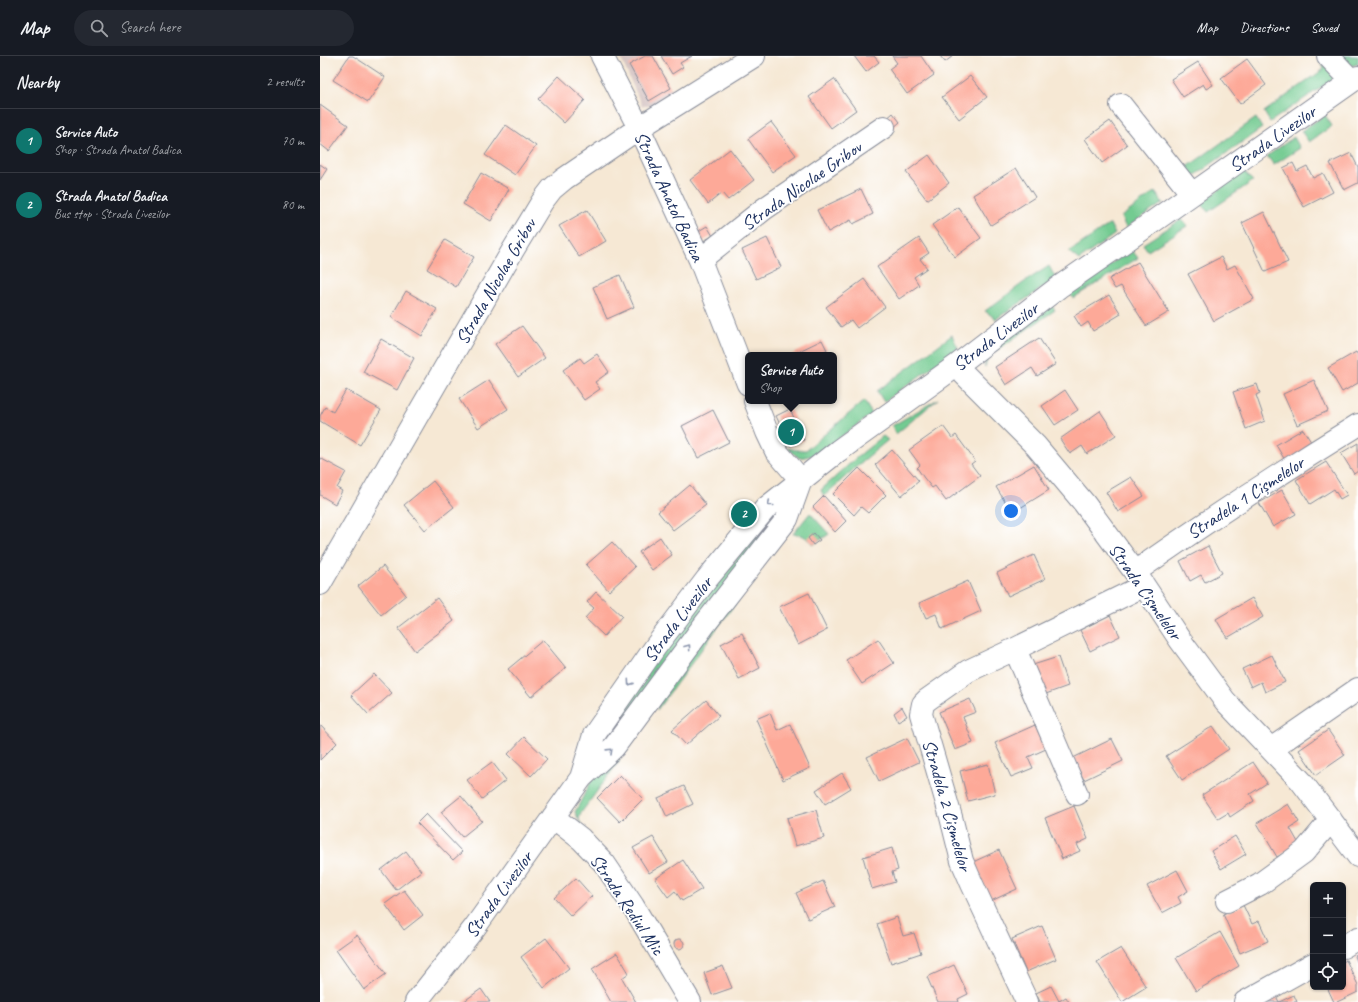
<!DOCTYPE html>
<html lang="en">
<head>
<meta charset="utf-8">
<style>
	:root { --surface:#171b24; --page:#242831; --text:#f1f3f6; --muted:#9ea1a6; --line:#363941; --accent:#0f766e }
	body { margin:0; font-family:Caveat,sans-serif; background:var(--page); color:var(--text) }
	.controls { position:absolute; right:12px; bottom:12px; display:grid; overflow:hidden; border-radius:6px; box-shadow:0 1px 3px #0004 }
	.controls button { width:36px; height:36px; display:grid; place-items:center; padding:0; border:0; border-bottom:1px solid var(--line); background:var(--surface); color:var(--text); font:20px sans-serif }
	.you { position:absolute; left:691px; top:455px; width:14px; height:14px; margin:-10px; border:3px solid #fff; border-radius:50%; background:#1a73e8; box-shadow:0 0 0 6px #1a73e833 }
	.badge { display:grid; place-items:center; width:26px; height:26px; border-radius:50%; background:var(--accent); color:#fff; font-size:13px; font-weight:700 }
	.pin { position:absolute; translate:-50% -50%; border:2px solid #fff; box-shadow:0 1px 4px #0006 }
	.popup { position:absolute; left:425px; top:296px; width:92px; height:52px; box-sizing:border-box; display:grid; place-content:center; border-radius:6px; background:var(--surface); filter:drop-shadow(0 1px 3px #0005); font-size:13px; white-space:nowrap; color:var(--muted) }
	.popup b { font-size:15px; color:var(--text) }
	.popup::after { content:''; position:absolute; left:50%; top:100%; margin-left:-8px; border:8px solid transparent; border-top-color:var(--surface) }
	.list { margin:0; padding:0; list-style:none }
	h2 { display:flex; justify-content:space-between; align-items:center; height:52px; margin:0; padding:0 16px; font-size:17px }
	h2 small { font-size:13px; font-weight:400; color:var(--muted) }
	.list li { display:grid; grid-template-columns:26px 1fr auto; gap:12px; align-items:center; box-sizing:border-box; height:64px; padding:0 16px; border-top:1px solid var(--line) }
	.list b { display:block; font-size:15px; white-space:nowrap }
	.list p { margin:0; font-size:13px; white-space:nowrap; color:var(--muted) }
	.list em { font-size:13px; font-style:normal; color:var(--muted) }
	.icon { flex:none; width:22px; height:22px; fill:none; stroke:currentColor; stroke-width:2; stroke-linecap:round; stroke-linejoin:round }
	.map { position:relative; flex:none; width:1038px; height:946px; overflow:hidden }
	header { display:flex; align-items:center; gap:24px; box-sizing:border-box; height:56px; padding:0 20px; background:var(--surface); border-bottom:1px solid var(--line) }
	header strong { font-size:19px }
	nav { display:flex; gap:22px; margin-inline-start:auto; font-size:14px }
	.search { width:280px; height:36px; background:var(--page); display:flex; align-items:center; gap:10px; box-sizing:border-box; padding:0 14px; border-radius:22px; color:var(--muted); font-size:15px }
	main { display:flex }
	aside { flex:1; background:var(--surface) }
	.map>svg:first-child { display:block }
</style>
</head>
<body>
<header>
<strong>Map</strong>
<div class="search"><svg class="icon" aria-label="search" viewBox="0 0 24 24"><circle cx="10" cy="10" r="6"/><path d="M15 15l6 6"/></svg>Search here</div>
<nav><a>Map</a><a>Directions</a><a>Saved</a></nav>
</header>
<main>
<aside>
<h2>Nearby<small>2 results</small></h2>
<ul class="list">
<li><span class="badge">1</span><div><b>Service Auto</b><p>Shop · Strada Anatol Badica</p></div><em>70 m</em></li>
<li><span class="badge">2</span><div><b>Strada Anatol Badica</b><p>Bus stop · Strada Livezilor</p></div><em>80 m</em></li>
</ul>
</aside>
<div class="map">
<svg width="1038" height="946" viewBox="0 0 1038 946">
	<rect width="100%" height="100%" fill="#fff"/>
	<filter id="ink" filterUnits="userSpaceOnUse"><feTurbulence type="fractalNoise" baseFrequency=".025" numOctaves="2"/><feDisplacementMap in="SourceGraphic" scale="8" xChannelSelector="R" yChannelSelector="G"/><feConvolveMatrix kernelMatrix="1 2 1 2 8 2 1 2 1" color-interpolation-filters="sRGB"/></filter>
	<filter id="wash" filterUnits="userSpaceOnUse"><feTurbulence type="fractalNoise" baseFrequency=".012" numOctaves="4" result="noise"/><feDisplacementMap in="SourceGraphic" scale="16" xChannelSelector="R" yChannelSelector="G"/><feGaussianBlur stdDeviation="0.9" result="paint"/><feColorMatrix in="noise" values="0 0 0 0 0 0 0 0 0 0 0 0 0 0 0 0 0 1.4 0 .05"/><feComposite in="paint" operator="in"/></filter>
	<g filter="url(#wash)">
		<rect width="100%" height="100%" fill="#f6e8d4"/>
		<path fill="#d1bfbe" d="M 300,0 L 333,0 L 353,36 L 331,50 L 322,50 Z"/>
		<path fill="#73cb91" stroke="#477d78" d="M 1019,0 L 1038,0 L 1038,8 L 1031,10 Z
			M 1002,7 L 1016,21 L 950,66 L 944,56 L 1004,13 Z
			M 1005,59 L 1012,70 L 989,86 L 981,75 Z
			M 936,62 L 942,72 L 870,123 L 863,114 Z
			M 974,81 L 980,92 L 954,109 L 947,100 Z
			M 923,115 L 933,125 L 888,156 L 881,147 Z
			M 835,136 L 843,147 L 806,172 L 801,161 Z
			M 862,163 L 867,170 L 828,195 L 823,188 Z
			M 790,168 L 795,178 L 759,204 L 749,196 Z
			M 811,193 L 818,202 L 753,242 L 750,238 Z
			M 729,210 L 736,223 L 676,263 L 665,255 L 703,227 Z
			M 730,248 L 735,254 L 668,300 L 665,311 L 664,299 Z
			M 632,279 L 638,292 L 564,346 L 557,335 Z
			M 618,343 L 576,378 L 572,370 Z
			M 544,345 L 552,358 L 496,399 L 479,402 L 467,392 L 476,394 L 486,394 Z
			M 563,380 L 568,384 L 543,405 L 504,440 L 501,434 L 536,402 Z
			M 455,456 L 460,460 L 283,691 L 276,693 L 327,612 Z
			M 490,457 L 509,478 L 493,489 C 488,482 483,478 473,478 Z
			M 429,529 L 337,654 L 339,637 Z
			M 290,703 L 300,704 L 261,757 L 259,763 L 261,769 L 255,756 L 277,714 Z"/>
		<g id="blocks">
			<path fill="#fda998" d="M 29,0 L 33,0 L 65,21 L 48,46 L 13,24 Z
				M 325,0 L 333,0 L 351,32 L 329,45 L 309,9 Z
				M 341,0 L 372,0 L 360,7 L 363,11 L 352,18 Z
				M 534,0 L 554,0 L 559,6 L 546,16 Z
				M 572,0 L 601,0 L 614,19 L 587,38 L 569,13 L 577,7 Z
				M 620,0 L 633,0 L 625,6 Z
				M 927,3 L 946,29 L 920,48 L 901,22 Z
				M 878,6 L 893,29 L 886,33 L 883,28 L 863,41 L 851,23 Z
				M 239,20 L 265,44 L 244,67 L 218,43 Z
				M 650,20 L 667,41 L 639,63 L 622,41 Z
				M 514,23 L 536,54 L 511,72 L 489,41 Z
				M 0,49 L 28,69 L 9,95 L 0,88 Z
				M 573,57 L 580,66 L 572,73 L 565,64 Z
				M 790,65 L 807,89 L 782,107 L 765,83 Z
				M 451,66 L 476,99 L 452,116 L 428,83 Z
				M 186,69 L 216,90 L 195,119 L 165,99 Z
				M 410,93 L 434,124 L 408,144 L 402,137 L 388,148 L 370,124 Z
				M 1031,97 L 1038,111 L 1038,127 L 1024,134 L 1010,107 Z
				M 609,99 L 629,127 L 607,144 L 586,116 Z
				M 973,107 L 977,115 L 987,110 L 993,122 L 1003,117 L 1013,136 L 984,151 L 963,112 Z
				M 0,108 L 7,113 L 0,124 Z
				M 696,112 L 715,141 L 671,169 L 653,139 Z
				M 161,117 L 189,133 L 171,165 L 143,148 Z
				M 541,133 L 553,158 L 533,168 L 531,164 L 508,176 L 497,154 Z
				M 638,151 L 661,182 L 635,201 L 612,169 Z
				M 267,154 L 286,185 L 259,201 L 239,170 Z
				M 944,156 L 968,206 L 945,216 L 922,167 Z
				M 387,170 L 393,180 L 383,185 L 377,176 Z
				M 447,182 L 461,211 L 436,223 L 422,194 Z
				M 599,182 L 609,197 L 600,203 L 607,212 L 594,221 L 599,229 L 579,243 L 557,211 Z
				M 125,184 L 154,201 L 136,231 L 107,213 Z
				M 901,201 L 907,213 L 915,209 L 934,243 L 894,265 L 868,218 Z
				M 818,206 L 849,256 L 826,270 L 801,230 L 795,233 L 789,223 Z
				M 300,219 L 314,251 L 287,263 L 273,231 Z
				M 544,223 L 565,251 L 537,272 L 531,264 L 521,271 L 506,251 Z
				M 86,235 L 117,253 L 102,280 L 71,261 Z
				M 789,239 L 801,258 L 773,275 L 768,266 L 761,271 L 754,260 Z
				M 202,270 L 225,302 L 198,321 L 175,288 Z
				M 719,282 L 736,308 L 717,320 L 712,312 L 686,329 L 675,311 Z
				M 61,283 L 94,302 L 77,334 L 43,316 Z
				M 502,284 L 507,294 L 497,299 L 471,299 Z
				M 1036,296 L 1038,299 L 1038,327 L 1022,336 L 1008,312 Z
				M 277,298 L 289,316 L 275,326 L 280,333 L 264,344 L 243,314 L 260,302 L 264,307 Z
				M 169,324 L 188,353 L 158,372 L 139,343 Z
				M 994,324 L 1008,355 L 977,369 L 963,338 Z
				M 937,328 L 940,337 L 936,339 L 945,365 L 926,373 L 913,336 Z
				M 26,334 L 61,354 L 40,389 L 0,365 L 0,360 L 5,351 L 13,356 Z
				M 745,334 L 758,354 L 735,369 L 722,350 Z
				M 470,353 L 484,384 L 470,390 L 456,360 Z
				M 393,354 L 409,386 L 378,402 L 362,370 Z
				M 780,355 L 796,379 L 767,398 L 762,390 L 750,398 L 740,383 Z
				M 623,370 L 632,382 L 636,379 L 655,405 L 651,408 L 660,420 L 626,445 L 615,430 L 612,432 L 604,422 L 597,412 L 600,409 L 589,394 Z
				M 983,373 L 993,389 L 966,406 L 956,389 Z
				M 1038,387 L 1038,415 L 1034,418 L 1021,397 Z
				M 572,394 L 599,425 L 581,440 L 555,409 Z
				M 0,402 L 26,416 L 17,432 L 22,435 L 15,448 L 0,439 Z
				M 1006,406 L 1027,439 L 1020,443 L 1014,433 L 990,448 L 976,424 Z
				M 714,409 L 729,434 L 692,457 L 676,431 Z
				M 539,412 L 566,439 L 548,457 L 541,451 L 534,459 L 513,438 Z
				M 811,421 L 824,440 L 798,456 L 786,436 Z
				M 113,425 L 134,451 L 105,474 L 84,449 Z
				M 370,429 L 386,449 L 353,474 L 338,456 Z
				M 962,434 L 976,458 L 953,471 L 939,447 Z
				M 504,440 L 526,465 L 515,476 L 493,451 Z
				M 494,477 L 500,484 L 493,489 L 488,482 Z
				M 340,481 L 352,499 L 332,514 L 319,496 Z
				M 292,486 L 315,511 L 289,535 L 266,509 Z
				M 888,490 L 902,517 L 885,526 L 881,519 L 870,525 L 860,505 Z
				M 714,499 L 725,523 L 688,540 L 677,517 Z
				M 63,510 L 86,539 L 61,559 L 38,530 Z
				M 648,525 L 661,555 L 622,573 L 616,558 L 606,562 L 599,547 Z
				M 276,536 L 302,560 L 284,580 L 265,562 L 274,552 L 267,546 Z
				M 489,537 L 507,574 L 478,589 L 459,551 Z
				M 117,542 L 134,565 L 95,595 L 78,572 Z
				M 932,542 L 943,561 L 907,582 L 896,563 Z
				M 790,559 L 800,580 L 770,595 L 760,574 Z
				M 422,577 L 440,612 L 419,623 L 401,588 Z
				M 558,583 L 574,607 L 542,628 L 526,604 Z
				M 223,584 L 246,612 L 211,641 L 188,613 Z
				M 952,599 L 965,626 L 945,636 L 941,626 L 931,631 L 922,613 Z
				M 738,601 L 748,630 L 723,639 L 713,609 Z
				M 54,618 L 72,637 L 48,658 L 31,639 Z
				M 650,643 L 656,656 L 643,661 L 653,687 L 635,694 L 619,656 Z
				M 386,644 L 399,660 L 366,689 L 352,674 Z
				M 582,651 L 587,660 L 578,665 L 574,657 Z
				M 450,657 L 457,674 L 470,668 L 490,712 L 463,724 L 436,663 Z
				M 0,669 L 17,687 L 0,704 Z
				M 715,669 L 726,693 L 708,701 L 713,712 L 691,721 L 675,687 Z
				M 893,670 L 909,693 L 862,724 L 846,700 Z
				M 1008,674 L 1025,699 L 996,719 L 979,694 Z
				M 204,681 L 227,703 L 211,720 L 188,698 Z
				M 587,682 L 599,706 L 559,725 L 547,701 Z
				M 792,683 L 803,705 L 764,724 L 753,702 Z
				M 172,706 L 186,724 L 162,743 L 147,724 Z
				M 933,706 L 947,727 L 930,738 L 934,745 L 910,761 L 908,757 L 898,763 L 882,739 Z
				M 668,708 L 675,738 L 648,745 L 640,715 Z
				M 522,717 L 531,732 L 505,748 L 496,734 Z
				M 300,719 L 323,743 L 300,766 L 277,742 Z
				M 364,730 L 373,748 L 347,761 L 338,742 Z
				M 141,740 L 162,765 L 142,781 L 121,756 Z
				M 968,748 L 979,766 L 970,772 L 979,788 L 957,801 L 937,767 Z
				M 754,750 L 768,783 L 757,788 L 760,795 L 742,803 L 725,762 Z
				M 496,754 L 504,782 L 475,790 L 467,762 Z
				M 106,758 L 142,796 L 133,804 L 97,767 Z
				M 915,780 L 926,798 L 901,813 L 891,795 Z
				M 333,781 L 348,806 L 329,817 L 313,792 Z
				M 572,792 L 578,814 L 572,816 L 575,826 L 552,833 L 543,801 Z
				M 679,794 L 697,833 L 671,845 L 653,806 Z
				M 86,795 L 101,815 L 76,834 L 61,814 Z
				M 363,804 L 382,833 L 362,845 L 355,835 L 348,841 L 335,823 Z
				M 857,814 L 868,835 L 858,841 L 861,847 L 842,857 L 827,830 Z
				M 256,822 L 272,840 L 251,860 L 234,842 Z
				M 503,825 L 515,851 L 488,863 L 476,837 Z
				M 84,834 L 103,859 L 84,874 L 65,848 Z
				M 923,849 L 932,868 L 939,865 L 948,885 L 920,897 L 903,858 Z
				M 577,861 L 583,880 L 594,877 L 601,897 L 571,907 L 557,868 Z
				M 722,870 L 736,903 L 706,916 L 692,883 Z
				M 900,876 L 919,910 L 876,935 L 856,902 Z
				M 37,879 L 66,918 L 44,934 L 16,894 Z
				M 226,882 L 249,912 L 224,932 L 201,901 Z
				M354 888a5 5 0 1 1 10 0a5 5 0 1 1-10 0Z
				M 801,892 L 826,931 L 802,946 L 777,906 Z
				M 297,897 L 309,917 L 302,922 L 316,946 L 291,946 L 272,913 Z
				M 1038,899 L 1038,908 L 1035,900 Z
				M 1026,904 L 1038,929 L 1038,936 L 1017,946 L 1014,946 L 1007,931 L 1023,931 L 1023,906 Z
				M 634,909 L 648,938 L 638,943 L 639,946 L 618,946 L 607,921 Z
				M 403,910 L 412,932 L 392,939 L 384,917 Z
				M 731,930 L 739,945 L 746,941 L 749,946 L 720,946 L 716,937 Z
				M 161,933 L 170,946 L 143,946 Z
				M 974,939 L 977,946 L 943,946 L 956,940 L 959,946 Z"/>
		</g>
	</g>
	<g filter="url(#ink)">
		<use href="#blocks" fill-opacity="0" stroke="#888c99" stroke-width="1"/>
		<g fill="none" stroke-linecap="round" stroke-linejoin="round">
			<defs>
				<path id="minor" d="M 282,0 L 319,72 L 380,204 L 428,328
					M 1008,0 L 1032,25
					M 801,49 L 872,138
					M 380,204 L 444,153 L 564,71
					M 636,310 L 716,390 L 764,447 L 815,516 L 860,584 L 905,645 L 981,725 L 1038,800
					M 435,345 L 447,376 L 456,395 L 481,424
					M 815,516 C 887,465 962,416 1038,369
					M 0,528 L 193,194 L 222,146 L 232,133 L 244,123 L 319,72 L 434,0
					M 695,593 L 757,738
					M 951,693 L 1038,633
					M 261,722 L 274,679 L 336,590 L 387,523 L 446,452 L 518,395 L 636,310 L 739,231 L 817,177 L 1038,21
					M 233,761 L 261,783 L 284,807 L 313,850 L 370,946
					M 907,845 L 940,828 L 984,796 L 1011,764
					M 1023,891 L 1038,882
					M 96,946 L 155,871 L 261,722 L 294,691 L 385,568 L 467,463 L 481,424
					M 707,946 L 652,828 L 642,805 L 631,761 L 601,658 L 603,648 L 607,644 L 648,615 L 695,593 L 823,530
					M 925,946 L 993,908"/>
			</defs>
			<use href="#minor" stroke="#888c99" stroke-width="24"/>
			<use href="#minor" stroke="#fff" stroke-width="22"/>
		</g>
		<defs><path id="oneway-chevron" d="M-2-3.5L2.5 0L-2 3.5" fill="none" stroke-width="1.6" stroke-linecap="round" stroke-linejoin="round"/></defs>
		<g stroke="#8d97ae">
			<use href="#oneway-chevron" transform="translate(450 448) rotate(141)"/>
			<use href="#oneway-chevron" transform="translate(368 591) rotate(-54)"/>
			<use href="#oneway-chevron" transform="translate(310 627) rotate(125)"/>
			<use href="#oneway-chevron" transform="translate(290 695) rotate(-44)"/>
		</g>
	</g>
	<g text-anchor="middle" stroke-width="3.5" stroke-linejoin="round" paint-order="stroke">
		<g font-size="19" fill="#1b2f5e" stroke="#fff">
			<text transform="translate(952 82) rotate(-35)" y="7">Strada Livezilor</text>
			<text transform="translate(481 129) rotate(-35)" y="7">Strada Nicolae Gribov</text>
			<text transform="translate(350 140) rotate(65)" y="7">Strada Anatol Badica</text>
			<text transform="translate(175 225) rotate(-60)" y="7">Strada Nicolae Gribov</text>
			<text transform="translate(675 280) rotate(-37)" y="7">Strada Livezilor</text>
			<text transform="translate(925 441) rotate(-33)" y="7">Stradela 1 Cișmelelor</text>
			<text transform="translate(826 535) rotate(55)" y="7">Strada Cișmelelor</text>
			<text transform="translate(357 563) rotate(-53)" y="7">Strada Livezilor</text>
			<text transform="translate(628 749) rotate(74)" y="7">Stradela 2 Cișmelelor</text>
			<text transform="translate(178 838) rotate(-54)" y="7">Strada Livezilor</text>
			<text transform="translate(308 848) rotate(56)" y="7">Strada Rediul Mic</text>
		</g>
	</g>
</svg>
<div class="controls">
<button>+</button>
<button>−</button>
<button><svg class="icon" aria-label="locate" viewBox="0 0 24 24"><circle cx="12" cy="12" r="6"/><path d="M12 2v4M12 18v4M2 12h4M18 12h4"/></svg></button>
</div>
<div class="you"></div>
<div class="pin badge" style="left:471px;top:376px">1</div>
<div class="popup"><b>Service Auto</b>Shop</div>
<div class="pin badge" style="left:424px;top:458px">2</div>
</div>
</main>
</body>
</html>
